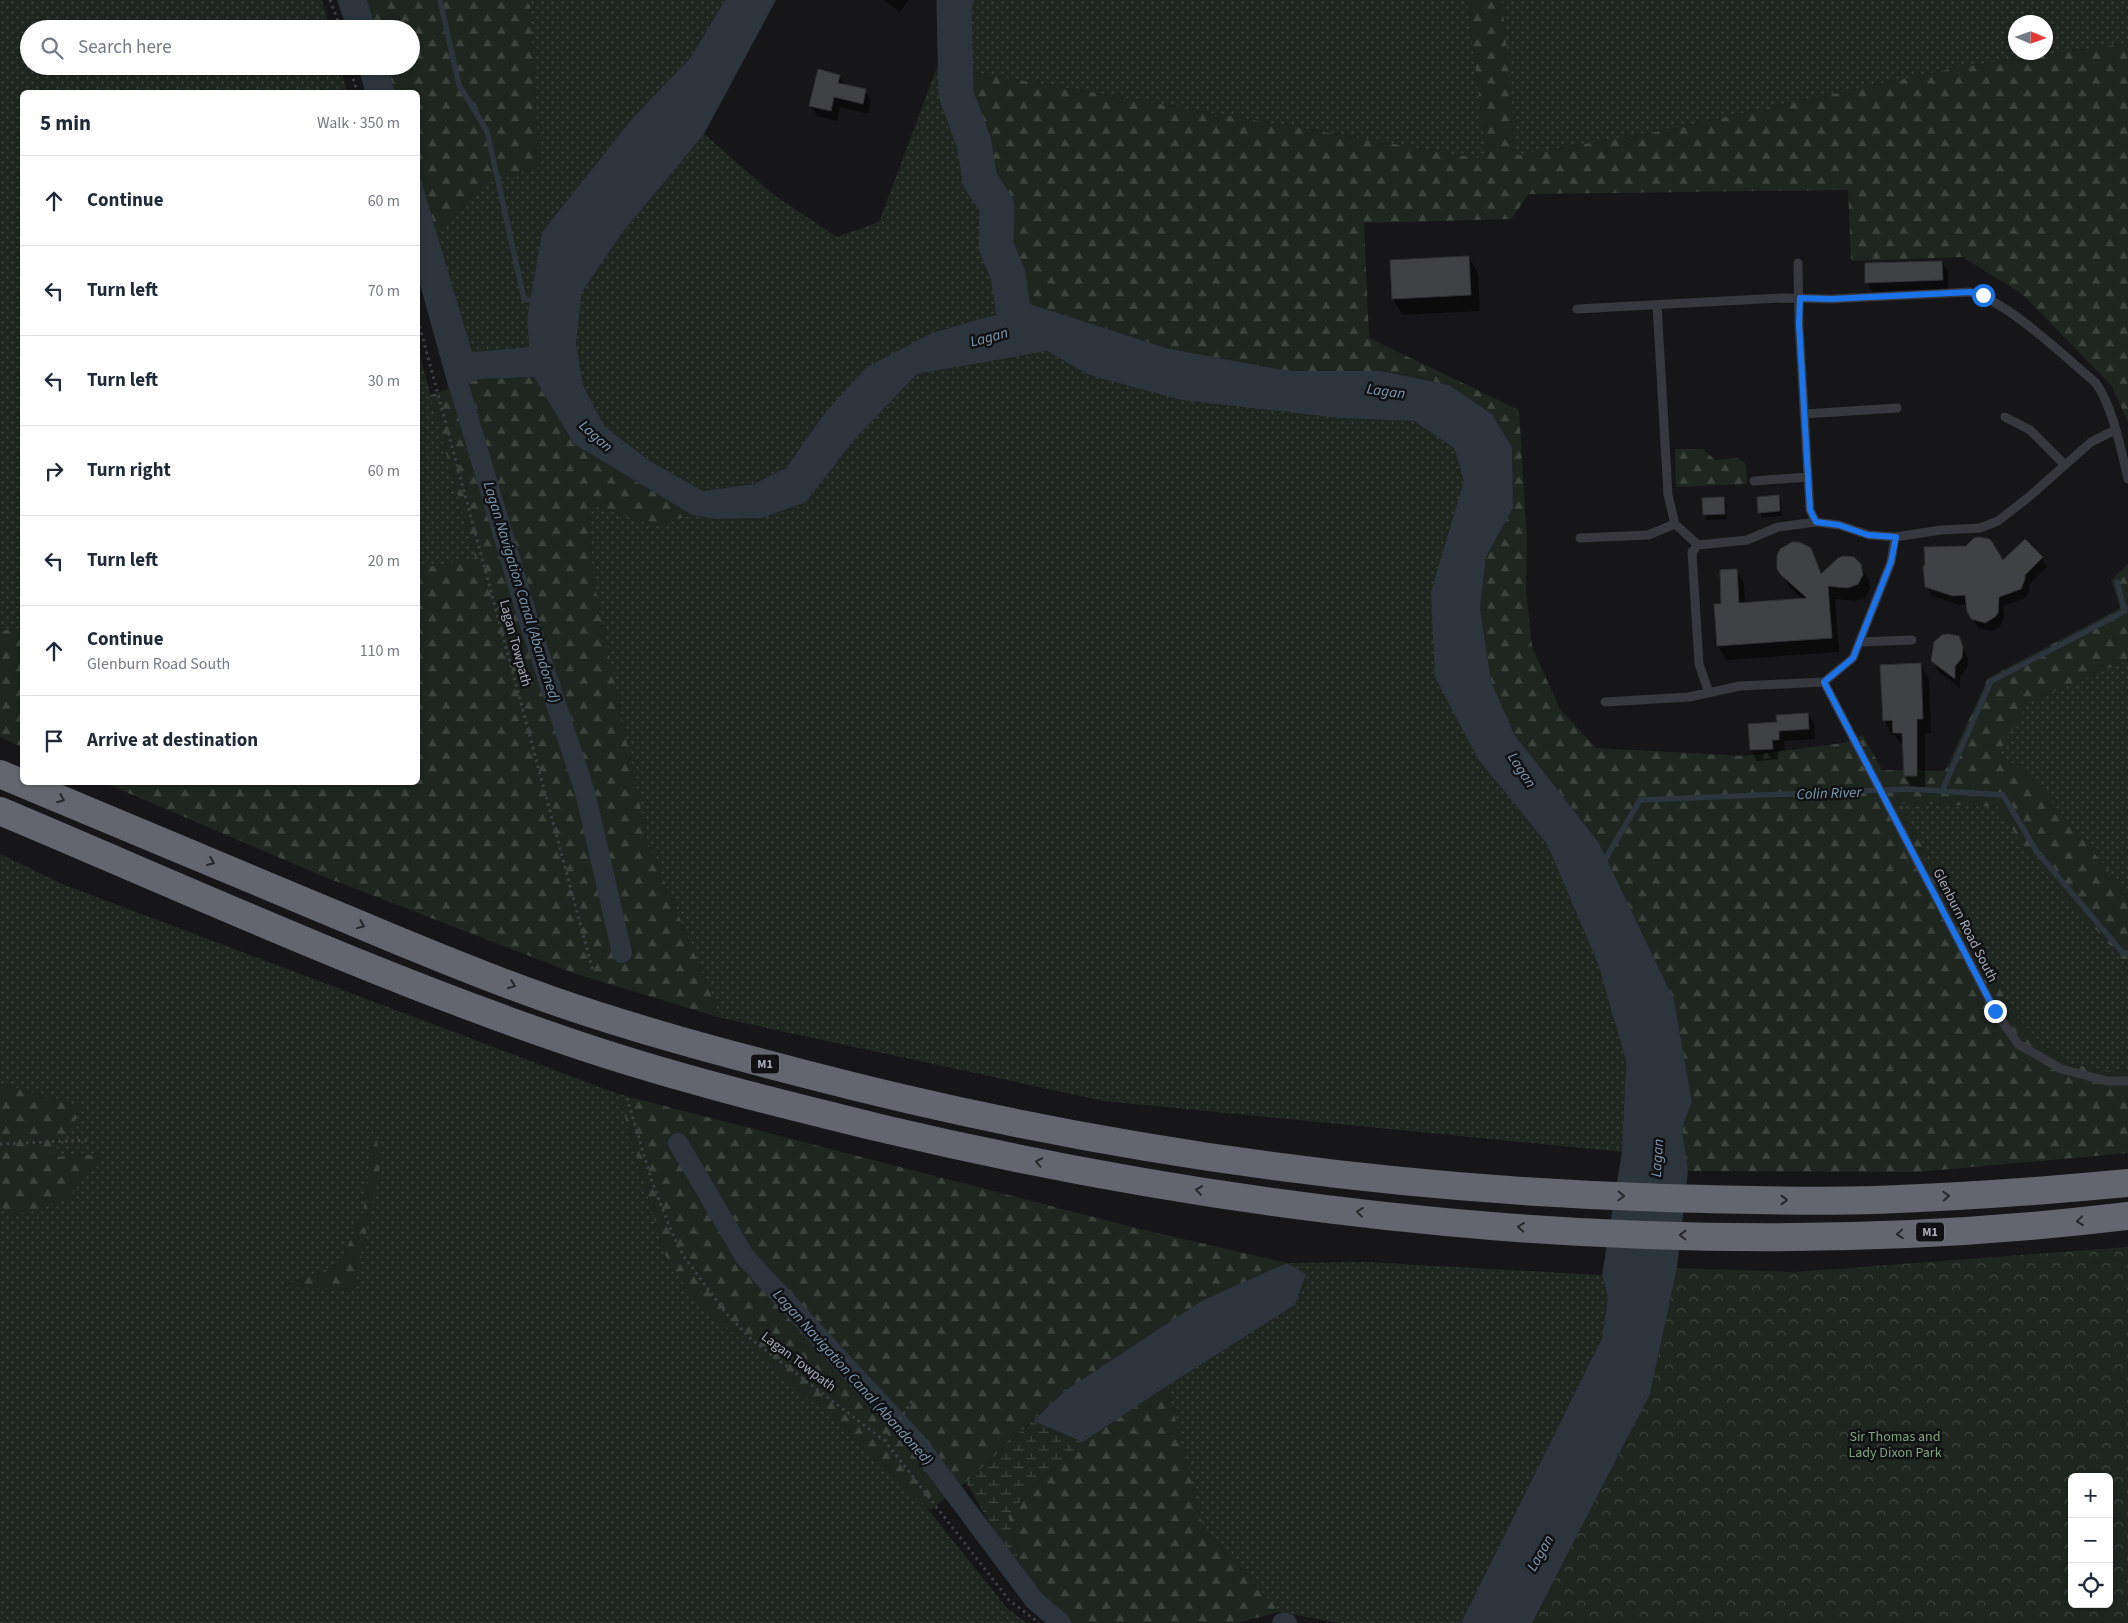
<!DOCTYPE html>
<html lang="en">
<head>
<meta charset="utf-8">
<style>
	:root { --surface:#fff; --page:#f6f6f7; --text:#1f2937; --muted:#747a83; --line:#e0e1e3 }
	body { margin:0; font-family:"Source Sans 3",sans-serif; background:var(--page); color:var(--text) }
	.controls { position:absolute; right:15px; bottom:15px; display:grid; overflow:hidden; border-radius:8px; box-shadow:0 1px 4px #0004 }
	.controls button { width:45px; height:45px; display:grid; place-items:center; padding:0; border:0; border-bottom:1px solid var(--line); background:var(--surface); color:var(--text); font:25px sans-serif }
	.compass { position:absolute; left:2008px; top:15px; width:45px; height:45px; border-radius:50%; background:var(--surface); box-shadow:0 1px 4px #0004; rotate:92deg }
	.stop { position:absolute; width:15px; height:15px; margin:-11px; border:4px solid #1a73e8; border-radius:50%; background:#fff }
	.stop.end { background:#1a73e8; border-color:#fff; box-shadow:0 1px 5px #0008 }
	.list { margin:0; padding:0; list-style:none }
	h2 { display:flex; justify-content:space-between; align-items:center; height:65px; margin:0; padding:0 20px; font-size:21px }
	h2 small { font-size:16px; font-weight:400; color:var(--muted) }
	.list li { display:grid; grid-template-columns:32px 1fr auto; gap:15px; align-items:center; box-sizing:border-box; height:90px; padding:0 20px; border-top:1px solid var(--line) }
	.list b { display:block; font-size:19px; white-space:nowrap }
	.list p { margin:0; font-size:16px; white-space:nowrap; color:var(--muted) }
	.list em { font-size:16px; font-style:normal; color:var(--muted) }
	.icon { flex:none; width:28px; height:28px; fill:none; stroke:currentColor; stroke-width:2; stroke-linecap:round; stroke-linejoin:round }
	.map { position:relative; flex:none; width:2128px; height:1623px; overflow:hidden }
	.search { position:absolute; background:var(--surface); box-shadow:0 1px 4px #0004; left:20px; top:20px; width:400px; height:55px; display:flex; align-items:center; gap:12px; box-sizing:border-box; padding:0 18px; border-radius:28px; color:var(--muted); font-size:19px }
	.panel { position:absolute; background:var(--surface); box-shadow:0 1px 4px #0004; left:20px; top:90px; width:400px; height:695px; border-radius:8px }
	.map>svg:first-child { display:block }
</style>
</head>
<body>
<div class="map">
<svg width="2128" height="1623" viewBox="0 0 2128 1623">
	<defs>
		<pattern id="grass-dots" width="8" height="8" patternUnits="userSpaceOnUse" patternTransform="scale(1.25)"><rect width="8" height="8" fill="#1e261f"/><path d="M2 2h.1M6 6h.1" fill="none" stroke="#3c433d" stroke-width="1.8" stroke-linecap="round"/></pattern>
		<pattern id="forest-firs" width="22" height="20" patternUnits="userSpaceOnUse" patternTransform="scale(1.25)"><rect width="22" height="20" fill="#1e261f"/><path d="M5 1l3.5 6h-7zM16 11l3.5 6h-7z" fill="#3c433d"/></pattern>
		<pattern id="wetland-marsh" width="20" height="14" patternUnits="userSpaceOnUse" patternTransform="scale(1.25)"><rect width="20" height="14" fill="#1e261f"/><path d="M1 5h8M5 5V1M11 12h8M15 12V8" fill="none" stroke="#3c433d"/></pattern>
		<pattern id="park-crowns" width="20" height="18" patternUnits="userSpaceOnUse" patternTransform="scale(1.25)"><rect width="20" height="18" fill="#1e261f"/><path d="M2 6a3 3 0 1 1 6 0M12 15a3 3 0 1 1 6 0" fill="none" stroke="#3c433d"/></pattern>
	</defs>
	<rect width="100%" height="100%" fill="#161618"/>
	<path fill="url(#grass-dots)" fill-rule="evenodd" d="M 0,0 L 322,0 L 330,29 L 29,29 L 29,66 L 340,66 L 347,92 L 22,92 L 22,628 L 0,631 Z
		M 524,0 L 725,0 L 691,57 L 631,120 L 542,232 L 527,319 L 529,347 L 472,352 L 437,235 L 481,185 L 539,167 L 530,5 Z
		M 964,0 L 1467,0 L 1487,160 L 973,72 L 974,98 L 964,92 L 962,48 Z
		M 1502,0 L 2128,0 L 2128,43 L 1955,68 L 1646,134 L 1516,155 ZM 2016,22 L 2046,22 L 2046,52 L 2016,52 Z
		M 937,67 L 1008,313 L 987,317 L 932,333 L 823,415 L 786,468 L 754,484 L 703,491 L 650,461 L 605,427 L 583,385 L 576,343 L 582,292 L 622,233 L 704,134 L 774,195 L 837,237 L 879,222 Z
		M 418,349 L 475,559 L 418,569 Z
		M 1047,351 L 1089,375 L 1340,418 L 1414,421 L 1454,448 L 1464,481 L 1452,526 L 1478,759 L 1547,844 L 1598,964 L 1626,1061 L 1622,1152 L 1104,1101 L 721,1018 L 647,839 L 593,577 L 588,504 L 657,525 L 692,515 L 716,519 L 762,518 L 806,502 L 855,439 L 917,374 Z
		M 2128,660 L 2128,893 L 2086,844 L 1998,752 L 2029,702 Z
		M 1900,803 L 1998,807 L 2027,852 L 2128,966 L 2128,1070 L 2111,1071 L 2070,1064 L 2042,1044 L 2012,1011 Z
		M 0,854 L 62,884 L 618,1094 L 665,1255 L 825,1413 L 922,1502 L 1007,1608 L 1027,1623 L 0,1623 L 0,1205 L 13,1216 L 102,1154 L 49,1157 L 84,1108 L 0,1083 ZM 374,1128 L 354,1289 L 284,1286 L 339,1264 L 363,1213 Z
		M 1364,1262 L 1602,1275 L 1608,1297 L 1602,1338 L 1461,1623 L 1339,1623 L 1280,1612 L 1203,1528 L 1167,1386 L 1295,1305 L 1306,1274 L 1287,1263 Z"/>
	<path fill="url(#forest-firs)" d="M 367,0 L 524,0 L 530,5 L 539,167 L 481,185 L 437,235 L 418,170 L 418,92 L 395,92 L 387,66 L 411,66 L 411,29 L 376,29 Z
		M 1467,0 L 1502,0 L 1517,155 L 1646,134 L 1955,68 L 2128,43 L 2128,422 L 2111,385 L 2022,294 L 1963,257 L 1851,261 L 1848,190 L 1529,194 L 1511,219 L 1364,223 L 1369,338 L 1519,410 L 1527,541 L 1526,590 L 1532,647 L 1560,709 L 1596,748 L 1743,756 L 1843,743 L 1863,735 L 1882,770 L 1945,771 L 1988,678 L 2120,608 L 2111,580 L 2128,564 L 2128,660 L 2029,702 L 1999,752 L 2036,782 L 2086,844 L 2128,893 L 2128,966 L 2027,852 L 1998,807 L 1900,803 L 2012,1011 L 2042,1044 L 2070,1064 L 2111,1071 L 2128,1070 L 2128,1153 L 1917,1172 L 1688,1171 L 1682,1128 L 1692,1102 L 1674,1000 L 1599,843 L 1514,734 L 1491,681 L 1480,608 L 1486,557 L 1513,508 L 1512,447 L 1492,414 L 1449,385 L 1381,371 L 1288,371 L 1166,348 L 1030,304 L 974,98 L 973,72 L 1487,160 Z
		M 534,377 L 574,444 L 692,515 L 657,525 L 588,504 L 593,577 L 647,839 L 721,1018 L 576,974 L 315,873 L 105,783 L 418,782 L 418,569 L 475,558 L 430,395 L 480,379 Z
		M 1675,449 L 1703,449 L 1715,460 L 1737,458 L 1746,464 L 1747,484 L 1676,487 Z
		M 22,628 L 22,747 L 0,737 L 0,631 Z
		M 0,1083 L 84,1108 L 50,1157 L 103,1154 L 68,1199 L 12,1216 L 0,1205 Z
		M 618,1094 L 1140,1229 L 1287,1263 L 1203,1300 L 1066,1390 L 966,1482 L 930,1510 L 825,1413 L 692,1297 L 665,1255 Z
		M 374,1126 L 381,1162 L 354,1289 L 283,1287 L 339,1264 L 363,1213 Z
		M 1167,1386 L 1203,1528 L 1280,1612 L 1236,1623 L 1071,1623 L 1057,1614 L 1025,1585 L 1008,1516 L 1031,1488 L 1083,1442 Z"/>
	<path fill="url(#wetland-marsh)" d="M 1033,1421 L 1083,1442 L 1031,1488 L 1008,1516 L 1025,1585 L 966,1482 Z"/>
	<path fill="url(#park-crowns)" fill-rule="evenodd" d="M 2128,1247 L 2128,1623 L 1532,1623 L 1650,1394 L 1677,1268 L 1796,1272 ZM 2072,1477 L 2109,1477 L 2109,1604 L 2072,1604 Z"/>
	<path fill="#2c353c" d="M 337,0 L 367,0 L 376,29 L 347,29 Z
		M 725,0 L 776,0 L 704,134 L 622,233 L 582,292 L 576,343 L 583,385 L 605,427 L 650,461 L 703,491 L 754,484 L 786,468 L 823,415 L 867,367 L 932,333 L 987,317 L 1008,313 L 1030,304 L 1166,348 L 1288,371 L 1381,371 L 1449,385 L 1492,414 L 1512,447 L 1513,508 L 1486,557 L 1480,608 L 1491,681 L 1514,734 L 1599,843 L 1674,1000 L 1692,1102 L 1682,1128 L 1688,1171 L 1677,1268 L 1650,1394 L 1532,1623 L 1461,1623 L 1602,1338 L 1608,1297 L 1602,1275 L 1622,1152 L 1626,1061 L 1598,964 L 1547,844 L 1478,759 L 1435,677 L 1431,592 L 1464,481 L 1454,448 L 1414,421 L 1340,418 L 1182,400 L 1089,375 L 1047,351 L 917,374 L 855,439 L 806,502 L 762,518 L 716,519 L 692,515 L 574,444 L 534,377 L 480,379 L 449,389 L 418,277 L 418,170 L 472,352 L 529,347 L 527,319 L 542,232 L 631,120 L 691,57 Z
		M 361,66 L 387,66 L 395,92 L 365,92 L 360,73 Z
		M 1287,1263 L 1306,1274 L 1295,1305 L 1167,1386 L 1083,1442 L 1033,1421 L 1066,1390 L 1203,1300 Z"/>
	<path fill="#0007" d="M 884,0 L 909,0 L 900,12 Z
		M 839,76 L 845,86 L 865,91 L 871,101 L 868,114 L 840,107 L 837,121 L 817,116 L 811,106 Z
		M 1469,257 L 1478,273 L 1480,311 L 1402,315 L 1393,299 Z
		M 1942,262 L 1948,272 L 1948,290 L 1873,293 L 1867,283 L 1866,264 Z
		M 1778,497 L 1781,501 L 1782,516 L 1762,517 L 1760,512 Z
		M 1723,498 L 1726,503 L 1727,519 L 1707,520 L 1705,515 L 1703,500 Z
		M 1810,549 L 1822,574 L 1860,565 L 1869,580 L 1870,589 L 1865,598 L 1856,601 L 1835,599 L 1839,652 L 1726,660 L 1718,646 L 1722,605 L 1736,570 L 1744,584 L 1745,603 L 1803,599 L 1790,588 L 1779,568 Z
		M 2042,558 L 2047,567 L 2029,585 L 2030,589 L 2026,598 L 2003,606 L 2004,617 L 2000,627 L 1991,631 L 1978,628 L 1968,611 L 1967,604 L 1959,605 L 1931,595 L 1926,586 L 2003,562 Z
		M 1958,638 L 1968,658 L 1967,668 L 1960,677 L 1960,688 L 1938,671 L 1932,660 Z
		M 1921,665 L 1929,679 L 1931,733 L 1925,734 L 1925,791 L 1914,791 L 1905,776 L 1904,748 L 1895,735 L 1892,735 L 1884,720 Z
		M 1808,714 L 1814,724 L 1815,739 L 1784,741 L 1785,750 L 1778,751 L 1778,759 L 1757,761 L 1751,750 L 1750,725 L 1778,723 Z"/>
	<g fill="none" stroke-linecap="round" stroke-linejoin="round">
		<path stroke="#2c353c" stroke-width="5.5" d="M 440,0 L 459,85 L 487,131 L 524,299 L 537,302
			M 1942,791 L 1991,681 L 2125,611 L 2117,582
			M 1603,863 L 1640,800 L 1910,789 L 2003,795 L 2037,852 L 2123,953 L 2128,953"/>
		<path stroke="#2c353c" stroke-width="20" d="M 451,359 L 528,619 L 585,792 L 622,953
			M 678,1143 L 745,1257 L 916,1442 L 1034,1600 L 1061,1623
			M 1282,1623 L 1287,1623"/>
		<path stroke="#2c353c" stroke-width="35" d="M 956,0 L 954,4 L 956,94 L 974,143 L 980,180 L 997,206 L 996,246 L 1008,275 L 1016,329"/>
	</g>
	<path fill="#404145" stroke="#303034" d="M 818,69 L 840,75 L 838,83 L 866,89 L 863,104 L 834,97 L 831,111 L 809,106 Z
		M 1469,256 L 1471,295 L 1392,299 L 1390,260 Z
		M 1942,261 L 1943,280 L 1865,283 L 1865,263 Z
		M 1779,495 L 1780,511 L 1758,513 L 1757,497 Z
		M 1724,497 L 1725,514 L 1703,515 L 1702,498 Z
		M 1979,537 L 1989,539 L 1992,542 L 2003,560 L 2025,539 L 2043,557 L 2025,575 L 2025,579 L 2021,589 L 1999,597 L 1998,613 L 1995,617 L 1985,623 L 1971,619 L 1967,611 L 1965,595 L 1953,596 L 1925,587 L 1923,567 L 1925,564 L 1924,547 L 1966,546 L 1974,538 Z
		M 1792,542 L 1799,542 L 1811,548 L 1821,574 L 1838,558 L 1843,556 L 1854,557 L 1861,564 L 1863,575 L 1858,584 L 1848,588 L 1828,586 L 1832,638 L 1717,646 L 1714,604 L 1721,604 L 1720,570 L 1737,569 L 1739,603 L 1807,598 L 1780,574 L 1777,569 L 1777,556 L 1780,549 Z
		M 1948,634 L 1959,636 L 1963,647 L 1962,658 L 1955,666 L 1955,679 L 1931,661 L 1934,642 L 1942,635 Z
		M 1921,663 L 1923,719 L 1917,719 L 1917,776 L 1904,776 L 1902,733 L 1893,733 L 1892,720 L 1883,721 L 1880,665 Z
		M 1808,713 L 1809,729 L 1779,731 L 1779,740 L 1772,740 L 1773,749 L 1750,750 L 1748,724 L 1777,722 L 1776,715 Z"/>
	<g fill="none" stroke-linecap="round" stroke-linejoin="round">
		<path stroke="#3d3f44" stroke-width="3" stroke-dasharray="2.5 4" stroke-linecap="butt" d="M 330,0 L 341,29
			M 353,66 L 352,75 L 357,92
			M 418,320 L 593,971
			M 627,1098 L 652,1182 L 673,1235 L 683,1255 L 725,1312 L 751,1339 L 885,1441 L 1009,1600 L 1039,1623
			M 0,1144 L 90,1140
			M 885,1441 L 914,1398"/>
		<path stroke="#37383d" stroke-width="9" d="M 1798,263 L 1799,324 L 1810,510 L 1816,522
			M 1657,305 L 1668,495 L 1675,524 L 1698,545
			M 1577,309 L 1782,298 L 1831,299 L 1970,292 C 2006,300 2065,357 2096,383 C 2113,408 2121,449 2128,479
			M 1804,414 L 1897,408
			M 2005,417 L 2030,430 L 2065,465
			M 1754,481 L 1808,477
			M 1580,538 L 1648,535 L 1675,524
			M 1859,642 L 1912,640
			M 1824,682 L 1995,1011 L 2018,1044 L 2061,1069 L 2107,1081 L 2128,1081
			M 1709,693 L 1699,664 L 1692,552 L 1698,545 L 1747,540 L 1778,527 L 1816,522 L 1839,525 L 1869,535 L 1895,537 L 1941,530 L 1980,528 L 1998,521 L 2030,496 L 2091,442 L 2115,430
			M 1605,702 L 1689,697 L 1740,686 L 1824,682 L 1853,658 L 1891,562 L 1895,537"/>
		<path stroke="#63666e" stroke-width="28" d="M 0,774 C 119,823 237,874 356,923 C 420,950 485,977 551,1000 C 634,1029 720,1052 805,1074 C 1088,1148 1373,1189 1665,1198 C 1735,1200 1805,1202 1875,1200 C 1959,1197 2044,1191 2128,1183
			M 0,811 C 190,891 377,977 572,1043 C 672,1077 778,1103 880,1128 C 1285,1224 1714,1266 2128,1216"/>
	</g>
	<defs><path id="oneway-chevron" d="M-2-3.5L2.5 0L-2 3.5" fill="none" stroke-width="1.6" stroke-linecap="round" stroke-linejoin="round" transform="scale(1.25)"/></defs>
	<g stroke="#26262a">
		<use href="#oneway-chevron" transform="translate(61 799) rotate(22)"/>
		<use href="#oneway-chevron" transform="translate(211 862) rotate(23)"/>
		<use href="#oneway-chevron" transform="translate(361 925) rotate(22)"/>
		<use href="#oneway-chevron" transform="translate(512 985) rotate(21)"/>
		<use href="#oneway-chevron" transform="translate(1039 1162) rotate(-168)"/>
		<use href="#oneway-chevron" transform="translate(1199 1190) rotate(-171)"/>
		<use href="#oneway-chevron" transform="translate(1621 1196) rotate(2)"/>
		<use href="#oneway-chevron" transform="translate(1946 1196) rotate(-3)"/>
		<use href="#oneway-chevron" transform="translate(1784 1200)"/>
		<use href="#oneway-chevron" transform="translate(1360 1212) rotate(-173)"/>
		<use href="#oneway-chevron" transform="translate(2080 1221) rotate(174)"/>
		<use href="#oneway-chevron" transform="translate(1521 1227) rotate(-175)"/>
		<use href="#oneway-chevron" transform="translate(1900 1234) rotate(176)"/>
		<use href="#oneway-chevron" transform="translate(1683 1235) rotate(-179)"/>
	</g>
	<g fill="none" stroke-linecap="round" stroke-linejoin="round">
		<path stroke="#1a73e8" stroke-width="6" d="M 1983,295 L 1970,292 L 1831,299 L 1800,298 L 1799,324 L 1810,510 L 1816,522 L 1839,525 L 1868,535 L 1896,537 L 1891,562 L 1853,658 L 1824,682 L 1995,1011"/>
	</g>
	<g text-anchor="middle" stroke-width="5" stroke-linejoin="round" paint-order="stroke">
		<g fill="#111113" stroke="#7b7e86" stroke-width="1">
			<rect x="751" y="1054.5" width="28" height="19" rx="4"/>
			<rect x="1916" y="1222.5" width="28" height="19" rx="4"/>
		</g>
		<g font-size="12" font-weight="bold" fill="#a8adb8">
			<text x="765" y="1068">M1</text>
			<text x="1930" y="1236">M1</text>
		</g>
		<g font-size="14" fill="#a8adb8" stroke="#111113">
			<text transform="translate(516 643) rotate(75)" y="5">Lagan Towpath</text>
			<text transform="translate(1966 925) rotate(63)" y="5">Glenburn Road South</text>
			<text transform="translate(799 1361) rotate(37)" y="5">Lagan Towpath</text>
		</g>
		<g font-size="14" fill="#7fa381" stroke="#111113">
			<text x="1895" y="1441">Sir Thomas and<tspan x="1895" dy="16">Lady Dixon Park</tspan></text>
		</g>
		<g font-size="15" font-style="italic" fill="#7f9bb3" stroke="#111113">
			<text transform="translate(989 337) rotate(-15)" y="5">Lagan</text>
			<text transform="translate(1386 391) rotate(8)" y="5">Lagan</text>
			<text transform="translate(596 436) rotate(42)" y="5">Lagan</text>
			<text transform="translate(522 592) rotate(73)" y="5">Lagan Navigation Canal (Abandoned)</text>
			<text transform="translate(1522 770) rotate(57)" y="5">Lagan</text>
			<text transform="translate(1829 793) rotate(-2)" y="5">Colin River</text>
			<text transform="translate(1657 1158) rotate(-86)" y="5">Lagan</text>
			<text transform="translate(853 1377) rotate(48)" y="5">Lagan Navigation Canal (Abandoned)</text>
			<text transform="translate(1540 1553) rotate(-60)" y="5">Lagan</text>
		</g>
	</g>
</svg>
<div class="controls">
<button>+</button>
<button>−</button>
<button><svg class="icon" aria-label="locate" viewBox="0 0 24 24"><circle cx="12" cy="12" r="6"/><path d="M12 2v4M12 18v4M2 12h4M18 12h4"/></svg></button>
</div>
<svg class="compass" viewBox="-18 -18 36 36"><path d="M0-13l5 13h-10z" fill="#e53935"/><path d="M0 13l5-13h-10z" fill="#747a83"/></svg>
<div class="stop" style="left:1983px;top:295px"></div>
<div class="stop end" style="left:1995px;top:1011px"></div>
<div class="search"><svg class="icon" aria-label="search" viewBox="0 0 24 24"><circle cx="10" cy="10" r="6"/><path d="M15 15l6 6"/></svg>Search here</div>
<section class="panel">
<h2>5 min<small>Walk · 350 m</small></h2>
<ul class="list">
<li><svg class="icon" aria-label="ahead" viewBox="0 0 24 24"><path d="M12 20V5M6 11l6-6 6 6"/></svg><div><b>Continue</b></div><em>60 m</em></li>
<li><svg class="icon" aria-label="left" viewBox="0 0 24 24"><path d="M17 20v-9H6M10 6l-5 5 5 5"/></svg><div><b>Turn left</b></div><em>70 m</em></li>
<li><svg class="icon" aria-label="left" viewBox="0 0 24 24"><path d="M17 20v-9H6M10 6l-5 5 5 5"/></svg><div><b>Turn left</b></div><em>30 m</em></li>
<li><svg class="icon" aria-label="right" viewBox="0 0 24 24"><path d="M7 20v-9h11M14 6l5 5-5 5"/></svg><div><b>Turn right</b></div><em>60 m</em></li>
<li><svg class="icon" aria-label="left" viewBox="0 0 24 24"><path d="M17 20v-9H6M10 6l-5 5 5 5"/></svg><div><b>Turn left</b></div><em>20 m</em></li>
<li><svg class="icon" aria-label="ahead" viewBox="0 0 24 24"><path d="M12 20V5M6 11l6-6 6 6"/></svg><div><b>Continue</b><p>Glenburn Road South</p></div><em>110 m</em></li>
<li><svg class="icon" aria-label="arrive" viewBox="0 0 24 24"><path d="M6 21V4h12l-3 4 3 4H6"/></svg><div><b>Arrive at destination</b></div></li>
</ul>
</section>
</div>
</body>
</html>
